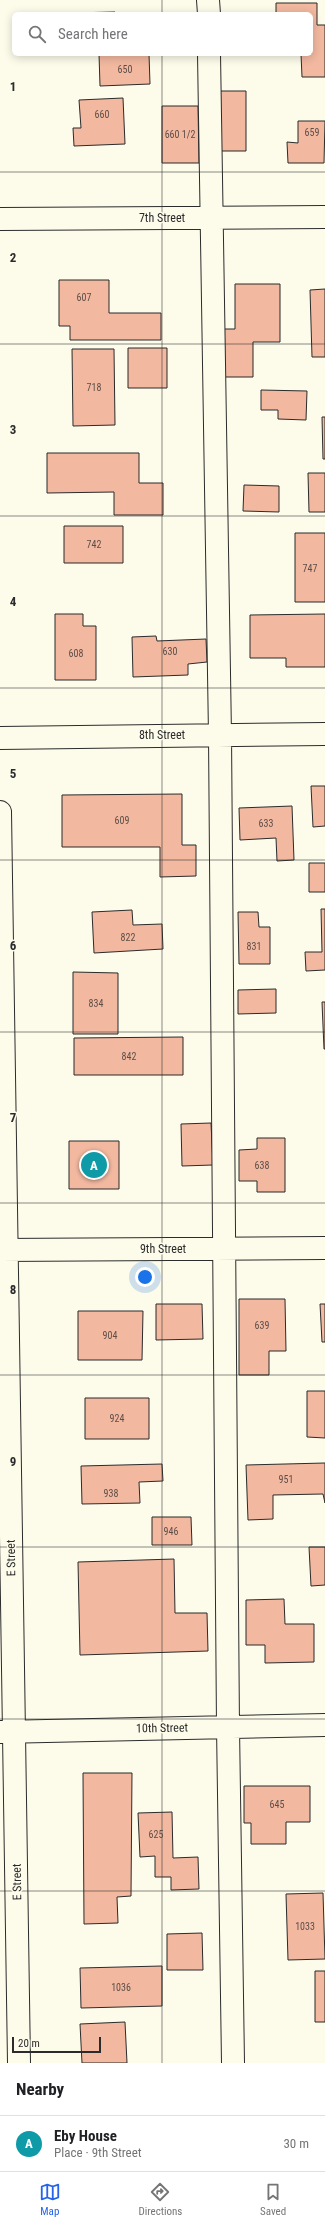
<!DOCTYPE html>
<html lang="en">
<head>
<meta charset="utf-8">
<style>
	:root { --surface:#fff; --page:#f6f6f6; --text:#202124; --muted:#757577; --line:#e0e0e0; --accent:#2563eb }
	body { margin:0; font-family:"Roboto Condensed",sans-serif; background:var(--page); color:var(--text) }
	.scale { position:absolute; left:12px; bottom:10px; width:89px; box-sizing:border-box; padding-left:4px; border:2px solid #2b2b2b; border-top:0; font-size:11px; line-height:14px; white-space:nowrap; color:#2b2b2b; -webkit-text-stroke:3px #fdfbea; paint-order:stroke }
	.you { position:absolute; left:145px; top:1277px; width:14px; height:14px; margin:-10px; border:3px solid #fff; border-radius:50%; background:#1a73e8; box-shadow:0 0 0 6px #1a73e833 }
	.badge { display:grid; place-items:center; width:26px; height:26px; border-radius:50%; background:var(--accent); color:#fff; font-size:13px; font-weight:700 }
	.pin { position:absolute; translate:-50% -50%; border:2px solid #fff; box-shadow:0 1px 4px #0006 }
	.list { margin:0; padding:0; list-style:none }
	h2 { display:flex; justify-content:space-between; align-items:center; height:52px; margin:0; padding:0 16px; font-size:17px }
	h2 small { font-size:13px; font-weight:400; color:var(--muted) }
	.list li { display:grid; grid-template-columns:26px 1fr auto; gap:12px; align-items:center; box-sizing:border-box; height:56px; padding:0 16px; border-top:1px solid var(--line) }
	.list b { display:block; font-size:15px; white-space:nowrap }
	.list p { margin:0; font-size:13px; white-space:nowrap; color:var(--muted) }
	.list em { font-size:13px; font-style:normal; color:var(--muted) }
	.icon { flex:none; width:22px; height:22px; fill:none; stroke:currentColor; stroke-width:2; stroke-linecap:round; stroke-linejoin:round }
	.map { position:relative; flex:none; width:325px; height:2063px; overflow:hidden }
	.search { position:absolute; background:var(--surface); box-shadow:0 2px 10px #0003; left:12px; right:12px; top:12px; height:44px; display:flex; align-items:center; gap:10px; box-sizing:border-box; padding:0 14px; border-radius:6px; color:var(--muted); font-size:15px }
	.sheet { height:108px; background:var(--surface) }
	nav { display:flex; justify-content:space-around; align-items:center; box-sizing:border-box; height:56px; border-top:1px solid var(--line); background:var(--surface); font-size:11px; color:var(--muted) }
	nav a { display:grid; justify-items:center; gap:2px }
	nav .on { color:var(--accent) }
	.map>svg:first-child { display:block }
</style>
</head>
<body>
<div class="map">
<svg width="325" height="2063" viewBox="0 0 325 2063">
	<rect width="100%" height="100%" fill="#fdfbea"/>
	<path fill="#f2b8a0" stroke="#2b2b2b" d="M 276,3 L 317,3 L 317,25 L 325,25 L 325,77 L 302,77 L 301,54 L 311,54 L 311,14 L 276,14 Z
		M 115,12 L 115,14 L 71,14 L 71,13 Z
		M 99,54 L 149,54 L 150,84 L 100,86 Z
		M 217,91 L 246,91 L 246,151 L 218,151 Z
		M 123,98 L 125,144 L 74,146 L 73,128 L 81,128 L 79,100 Z
		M 162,106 L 198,106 L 199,163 L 162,163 Z
		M 298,121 L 325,121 L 324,163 L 288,163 L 287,142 L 298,143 Z
		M 59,280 L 109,280 L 109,313 L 161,313 L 161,340 L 70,340 L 70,326 L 59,326 Z
		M 235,284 L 280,284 L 280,342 L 253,342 L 253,377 L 222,377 L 222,329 L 235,329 Z
		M 325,289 L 325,357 L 312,357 L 310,290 Z
		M 128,348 L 167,348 L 167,388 L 128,388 Z
		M 72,349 L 114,349 L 115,425 L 73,426 Z
		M 261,390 L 307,391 L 306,420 L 278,419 L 278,410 L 261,410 Z
		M 322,417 L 325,417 L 325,459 L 323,459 Z
		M 47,453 L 139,453 L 139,483 L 163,483 L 163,515 L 114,515 L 114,492 L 47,493 Z
		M 308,473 L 325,473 L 325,512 L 309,512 Z
		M 244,485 L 279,486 L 279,512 L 243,511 Z
		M 64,526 L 123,526 L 123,563 L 64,563 Z
		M 295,533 L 325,533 L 325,602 L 295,602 Z
		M 55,614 L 83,614 L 83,626 L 96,626 L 96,680 L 55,680 Z
		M 325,614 L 325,667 L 286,667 L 286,658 L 250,658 L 250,615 Z
		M 156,636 L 157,641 L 206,639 L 207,662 L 188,664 L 188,675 L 133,677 L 132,637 Z
		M 311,786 L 325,786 L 325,826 L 313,827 Z
		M 182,794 L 182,845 L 196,845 L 196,876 L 160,877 L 160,847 L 62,847 L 62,795 Z
		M 292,806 L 294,860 L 277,861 L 276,838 L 240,840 L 239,808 Z
		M 309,863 L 325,863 L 325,892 L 309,892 Z
		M 321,909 L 325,909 L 325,970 L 306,971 L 305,952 L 322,952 Z
		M 132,910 L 133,925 L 162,924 L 163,949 L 94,953 L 92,912 Z
		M 238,912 L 258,912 L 259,927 L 270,927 L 270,964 L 239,964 Z
		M 73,972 L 118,973 L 118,1034 L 73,1034 Z
		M 276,989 L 276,1013 L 238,1014 L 238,990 Z
		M 322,1002 L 325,1002 L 325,1049 L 324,1049 Z
		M 183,1037 L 183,1075 L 74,1075 L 74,1038 Z
		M 211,1123 L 213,1165 L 182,1166 L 181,1124 Z
		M 257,1138 L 285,1138 L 285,1192 L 257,1192 L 257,1181 L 239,1181 L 239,1150 L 257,1149 Z
		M 69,1141 L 119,1141 L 119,1189 L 69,1189 Z
		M 239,1299 L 285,1299 L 286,1351 L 269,1351 L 269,1375 L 239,1375 Z
		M 156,1304 L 202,1304 L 203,1339 L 156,1340 Z
		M 320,1304 L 325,1304 L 325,1342 L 322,1342 Z
		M 78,1311 L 143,1311 L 142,1360 L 78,1360 Z
		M 307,1391 L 325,1391 L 325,1438 L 307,1437 Z
		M 85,1398 L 149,1398 L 149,1439 L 85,1439 Z
		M 325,1463 L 325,1503 L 323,1494 L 273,1495 L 273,1519 L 248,1520 L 246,1465 Z
		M 162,1464 L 163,1481 L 139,1482 L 140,1503 L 82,1504 L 81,1466 Z
		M 152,1517 L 191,1517 L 192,1545 L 152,1545 Z
		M 309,1547 L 325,1547 L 325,1585 L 311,1586 Z
		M 174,1559 L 175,1613 L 207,1613 L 208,1651 L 80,1655 L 78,1562 Z
		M 284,1599 L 285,1624 L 314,1624 L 314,1662 L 265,1663 L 265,1645 L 246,1645 L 246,1600 Z
		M 83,1773 L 132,1773 L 131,1896 L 117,1897 L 118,1923 L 84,1924 Z
		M 244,1786 L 310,1786 L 310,1822 L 286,1822 L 286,1844 L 251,1844 L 251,1823 L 244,1823 Z
		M 172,1812 L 173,1858 L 198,1857 L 199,1889 L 171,1890 L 171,1877 L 155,1877 L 155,1856 L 140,1857 L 138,1813 Z
		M 323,1893 L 325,1959 L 288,1960 L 286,1894 Z
		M 202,1933 L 203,1970 L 167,1970 L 167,1934 Z
		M 162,1966 L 162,2006 L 81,2008 L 80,1968 Z
		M 315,1971 L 325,1971 L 325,2022 L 315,2022 Z
		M 125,2022 L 127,2063 L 82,2063 L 80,2024 Z"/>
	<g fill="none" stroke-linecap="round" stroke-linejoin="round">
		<defs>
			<path id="minor" d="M 208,0 L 209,14
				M 209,54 L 220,735 L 228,1727 L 233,2063
				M 0,219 L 325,217
				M 0,738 L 325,734
				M 0,812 L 19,2063
				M 0,1250 L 325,1248
				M 0,1732 L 325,1725"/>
		</defs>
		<use href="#minor" stroke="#2b2b2b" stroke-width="24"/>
		<use href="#minor" stroke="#fdfbea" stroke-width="22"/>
	</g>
	<path fill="none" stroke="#2b2b2b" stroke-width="1" stroke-opacity="0.55" d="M 162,0 L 162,14M 162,54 L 162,2063M 0,172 L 325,172M 0,344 L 325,344M 0,516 L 325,516M 0,688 L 325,688M 0,860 L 325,860M 0,1032 L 325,1032M 0,1203 L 325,1203M 0,1375 L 325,1375M 0,1547 L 325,1547M 0,1719 L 325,1719M 0,1891 L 325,1891"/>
	<g text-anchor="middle" stroke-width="3" stroke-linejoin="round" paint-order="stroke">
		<g font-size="10" fill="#5d4e48">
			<text x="125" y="73">650</text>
			<text x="102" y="118">660</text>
			<text x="312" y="136">659</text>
			<text x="180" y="138">660 1/2</text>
			<text x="84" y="301">607</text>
			<text x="94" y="391">718</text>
			<text x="94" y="548">742</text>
			<text x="310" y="572">747</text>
			<text x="170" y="655">630</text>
			<text x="76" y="657">608</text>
			<text x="122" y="824">609</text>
			<text x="266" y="827">633</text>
			<text x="128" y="941">822</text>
			<text x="254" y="950">831</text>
			<text x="96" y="1007">834</text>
			<text x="129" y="1060">842</text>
			<text x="262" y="1169">638</text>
			<text x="262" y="1329">639</text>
			<text x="110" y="1339">904</text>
			<text x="117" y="1422">924</text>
			<text x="286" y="1483">951</text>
			<text x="111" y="1497">938</text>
			<text x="171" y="1535">946</text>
			<text x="277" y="1808">645</text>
			<text x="156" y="1838">625</text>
			<text x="305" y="1930">1033</text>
			<text x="121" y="1991">1036</text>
		</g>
		<g font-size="12" fill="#2b2b2b" stroke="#fdfbea">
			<text x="162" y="222">7th Street</text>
			<text x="162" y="739">8th Street</text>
			<text x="163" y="1253">9th Street</text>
			<text transform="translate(11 1558) rotate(-91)" y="4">E Street</text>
			<text transform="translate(162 1728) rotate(-1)" y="4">10th Street</text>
			<text transform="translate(17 1882) rotate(-91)" y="4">E Street</text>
		</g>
	</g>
	<g font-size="13" text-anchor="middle" font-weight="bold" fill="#2b2b2b" stroke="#fdfbea" stroke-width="3" stroke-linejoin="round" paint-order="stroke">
		<text x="13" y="91">1</text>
		<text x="13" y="262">2</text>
		<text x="13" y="434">3</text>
		<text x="13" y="606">4</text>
		<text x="13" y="778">5</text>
		<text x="13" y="950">6</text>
		<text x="13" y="1122">7</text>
		<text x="13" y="1294">8</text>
		<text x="13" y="1466">9</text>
	</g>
</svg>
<div class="scale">20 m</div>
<div class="you"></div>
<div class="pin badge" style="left:94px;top:1165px;background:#0f9aa8">A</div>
<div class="search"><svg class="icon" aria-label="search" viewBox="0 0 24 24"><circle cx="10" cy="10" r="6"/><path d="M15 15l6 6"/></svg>Search here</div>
</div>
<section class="sheet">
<h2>Nearby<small></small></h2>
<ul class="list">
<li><span class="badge" style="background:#0f9aa8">A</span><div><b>Eby House</b><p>Place · 9th Street</p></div><em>30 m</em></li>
</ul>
</section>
<nav>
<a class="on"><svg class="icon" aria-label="map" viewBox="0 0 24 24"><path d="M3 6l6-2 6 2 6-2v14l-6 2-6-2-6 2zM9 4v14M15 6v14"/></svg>Map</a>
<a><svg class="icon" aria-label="directions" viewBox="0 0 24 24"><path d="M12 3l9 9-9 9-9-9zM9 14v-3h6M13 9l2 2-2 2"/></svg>Directions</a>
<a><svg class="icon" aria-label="saved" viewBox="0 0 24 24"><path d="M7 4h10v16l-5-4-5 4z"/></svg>Saved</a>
</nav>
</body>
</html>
